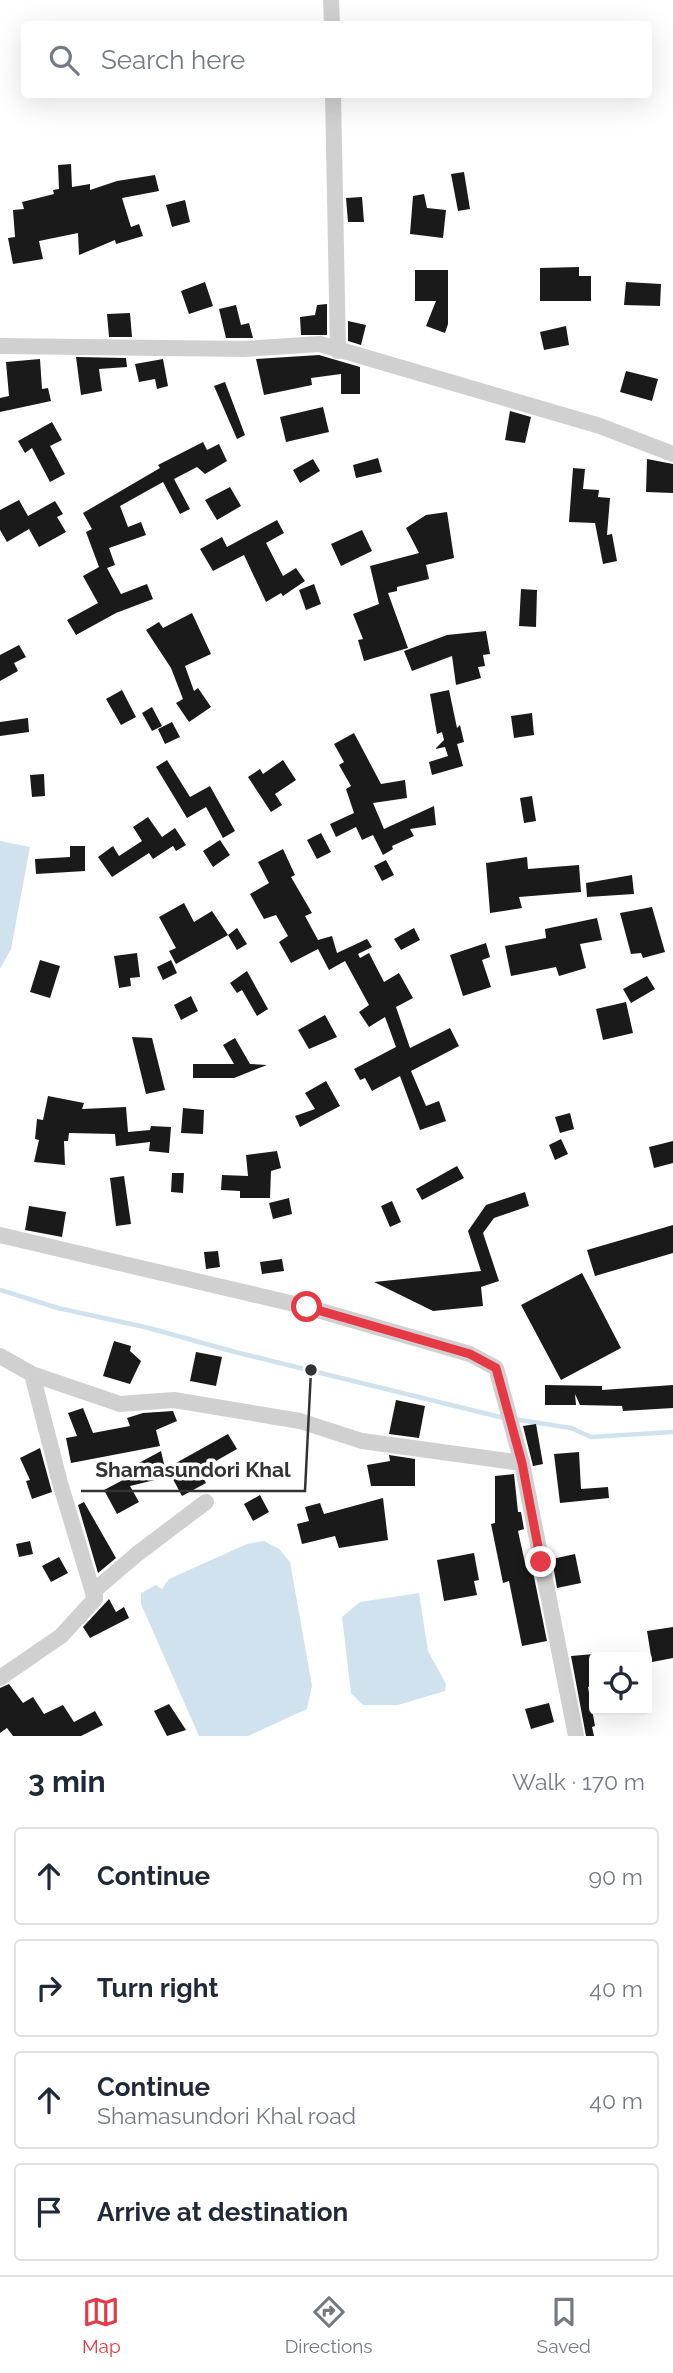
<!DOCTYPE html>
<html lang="en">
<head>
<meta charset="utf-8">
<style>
	:root { --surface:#fff; --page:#f2f2f3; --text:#1f2937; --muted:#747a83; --line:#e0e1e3; --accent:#e63946 }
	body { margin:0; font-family:Raleway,sans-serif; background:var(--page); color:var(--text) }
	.controls { position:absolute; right:21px; bottom:21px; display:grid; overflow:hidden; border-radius:7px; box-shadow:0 7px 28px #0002 }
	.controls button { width:63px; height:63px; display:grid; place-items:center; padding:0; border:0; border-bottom:2px solid var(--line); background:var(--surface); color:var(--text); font:35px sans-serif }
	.stop { position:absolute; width:21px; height:21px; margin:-16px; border:5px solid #e63946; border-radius:50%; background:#fff }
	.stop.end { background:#e63946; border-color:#fff; box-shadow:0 2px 7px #0008 }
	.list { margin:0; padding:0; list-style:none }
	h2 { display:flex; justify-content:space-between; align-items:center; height:91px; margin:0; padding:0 28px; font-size:30px }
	h2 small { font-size:23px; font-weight:400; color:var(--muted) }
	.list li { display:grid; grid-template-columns:46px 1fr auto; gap:21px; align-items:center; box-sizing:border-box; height:98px; margin:0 14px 14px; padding:0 14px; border:2px solid var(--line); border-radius:7px }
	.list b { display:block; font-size:26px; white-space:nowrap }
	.list p { margin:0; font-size:23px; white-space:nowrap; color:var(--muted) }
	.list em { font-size:23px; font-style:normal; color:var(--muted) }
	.icon { flex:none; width:38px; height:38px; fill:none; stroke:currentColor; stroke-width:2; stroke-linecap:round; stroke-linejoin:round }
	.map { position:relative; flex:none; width:673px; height:1736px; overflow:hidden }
	.search { position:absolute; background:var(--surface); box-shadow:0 7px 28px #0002; left:21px; right:21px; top:21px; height:77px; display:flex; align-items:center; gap:18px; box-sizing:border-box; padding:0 24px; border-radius:7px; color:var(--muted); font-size:26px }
	.sheet { height:539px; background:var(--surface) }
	nav { display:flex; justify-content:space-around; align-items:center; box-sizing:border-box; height:98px; border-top:2px solid var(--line); background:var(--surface); font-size:19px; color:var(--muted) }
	nav a { display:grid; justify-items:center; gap:4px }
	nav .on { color:var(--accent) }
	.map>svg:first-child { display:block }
</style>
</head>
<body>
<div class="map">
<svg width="673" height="1736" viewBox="0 0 673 1736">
	<rect width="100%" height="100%" fill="#fff"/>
	<path fill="#cfe2ee" d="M 0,841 L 30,847 L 11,949 L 0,969 Z
		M 264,1541 L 279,1549 L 290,1562 L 312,1686 L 307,1709 L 248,1736 L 199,1736 L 141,1604 L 141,1593 L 156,1585 L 162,1589 L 169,1579 L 247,1544 Z
		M 419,1593 L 428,1651 L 446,1684 L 445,1691 L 398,1705 L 363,1705 L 351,1693 L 342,1617 L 360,1602 Z"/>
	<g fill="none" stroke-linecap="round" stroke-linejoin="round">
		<path stroke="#cfe2ee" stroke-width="4.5" d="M 0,1290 L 58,1308 L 149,1328 L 235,1352 L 504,1418
			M 513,1419 L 571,1428 L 591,1437 L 673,1432"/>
	</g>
	<path fill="#1a1a1a" d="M 71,164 L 72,187 L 90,184 L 90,190 L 117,181 L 155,175 L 159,191 L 122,198 L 131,227 L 139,224 L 143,236 L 116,244 L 115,240 L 79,255 L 78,233 L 39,241 L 43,259 L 13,264 L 8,238 L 15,237 L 13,210 L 24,209 L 22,202 L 54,194 L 53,190 L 59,189 L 58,165 Z
		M 464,172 L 470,209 L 458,211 L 451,174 Z
		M 424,194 L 427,208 L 446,210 L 443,238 L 410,234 L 413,196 Z
		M 362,197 L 364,222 L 348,222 L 346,198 Z
		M 185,200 L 190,222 L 172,227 L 166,205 Z
		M 579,267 L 579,276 L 591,276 L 591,301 L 540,301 L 540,268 Z
		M 415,270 L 448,270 L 448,324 L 445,333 L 426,326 L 436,301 L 415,301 Z
		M 205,282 L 213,306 L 189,314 L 181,291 Z
		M 626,282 L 661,284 L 660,306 L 624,305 Z
		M 327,304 L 327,335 L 301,335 L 300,317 L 315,315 L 317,305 Z
		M 236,305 L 241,325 L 249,323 L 253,338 L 226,338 L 219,309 Z
		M 130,313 L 132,337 L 109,337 L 107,314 Z
		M 348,321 L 366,325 L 361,345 L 348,341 Z
		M 566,326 L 569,345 L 544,350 L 540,332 Z
		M 319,355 L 360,367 L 360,394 L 341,394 L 341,374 L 311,378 L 312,385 L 264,395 L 256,359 Z
		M 76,357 L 126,358 L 127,367 L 99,369 L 102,391 L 81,395 Z
		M 40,359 L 42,389 L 48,388 L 51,401 L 0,412 L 0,398 L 9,396 L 6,362 Z
		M 163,359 L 168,386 L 157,389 L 155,379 L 139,382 L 135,364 Z
		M 626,371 L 658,379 L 652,401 L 620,392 Z
		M 225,382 L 245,435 L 237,439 L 214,386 Z
		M 323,407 L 329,432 L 286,442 L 280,417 Z
		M 510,411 L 531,417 L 525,443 L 505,440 Z
		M 52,422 L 62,440 L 50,446 L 65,474 L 50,482 L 32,448 L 25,453 L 18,441 Z
		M 203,442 L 207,450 L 219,444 L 227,461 L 205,474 L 197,467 L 174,479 L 190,509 L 180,514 L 163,482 L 120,506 L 128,527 L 141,522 L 146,535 L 109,548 L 115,565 L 107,568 L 121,594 L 147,584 L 153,599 L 116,613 L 76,635 L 67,620 L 98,603 L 83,576 L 99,567 L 86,532 L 92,529 L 83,513 L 160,468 L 158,465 Z
		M 378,458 L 382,472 L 356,478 L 353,465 Z
		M 313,459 L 320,471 L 300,483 L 293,470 Z
		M 647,459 L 673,464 L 673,493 L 646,492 Z
		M 573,468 L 585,469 L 583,489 L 599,490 L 598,497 L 610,498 L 607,535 L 612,534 L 617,561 L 603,564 L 595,523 L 569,522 Z
		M 230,487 L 241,506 L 217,520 L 205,500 Z
		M 19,500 L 28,516 L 55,501 L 63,514 L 57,517 L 66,532 L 39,547 L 29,529 L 7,542 L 0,530 L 0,510 Z
		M 447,512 L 454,558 L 426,565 L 429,579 L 397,587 L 397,591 L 388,593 L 408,648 L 364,661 L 358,640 L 363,639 L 353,614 L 379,604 L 370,566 L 419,553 L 406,528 L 426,515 Z
		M 277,520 L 284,533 L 266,543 L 283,576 L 296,568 L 305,581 L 283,596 L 281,593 L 266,602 L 244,555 L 213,571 L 200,549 L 222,537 L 227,547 Z
		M 362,530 L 372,551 L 341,566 L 331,544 Z
		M 314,584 L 321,604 L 306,610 L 299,590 Z
		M 521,589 L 537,590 L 536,627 L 519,626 Z
		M 192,613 L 211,654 L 185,666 L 194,691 L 198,688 L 211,707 L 189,722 L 176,703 L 183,699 L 171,668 L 146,630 L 159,622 L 163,628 Z
		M 486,631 L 490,654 L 483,655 L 485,666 L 478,667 L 481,678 L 456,685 L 452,656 L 412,671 L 404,651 L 447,635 Z
		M 19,645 L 26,657 L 14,663 L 18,671 L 0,681 L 0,655 Z
		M 122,690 L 136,717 L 121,725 L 106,699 Z
		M 449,690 L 457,728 L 460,725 L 464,742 L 457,744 L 463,766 L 432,775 L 429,762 L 448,756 L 445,747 L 435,749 L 444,740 L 442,732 L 437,734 L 430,694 Z
		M 152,707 L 162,726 L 152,731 L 142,713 Z
		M 532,713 L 534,735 L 514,738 L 511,716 Z
		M 28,718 L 29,732 L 0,736 L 0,722 Z
		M 172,722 L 180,737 L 165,744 L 158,729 Z
		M 354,733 L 381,784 L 405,780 L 407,798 L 373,803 L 384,829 L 434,806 L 436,825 L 410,829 L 414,836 L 392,846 L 393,849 L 383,855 L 373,835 L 362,840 L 356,827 L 336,837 L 330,824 L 354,813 L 346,789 L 351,786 L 339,765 L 344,762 L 334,744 Z
		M 167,760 L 190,797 L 210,786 L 235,831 L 223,838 L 206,807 L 187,818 L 156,767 Z
		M 283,760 L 296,780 L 275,794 L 282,805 L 271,812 L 248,777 L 260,769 L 263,774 Z
		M 44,774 L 45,796 L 32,797 L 30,775 Z
		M 532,796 L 536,821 L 524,823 L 520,798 Z
		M 148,817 L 162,837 L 175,828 L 186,845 L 176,851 L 173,846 L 153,859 L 149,853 L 112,877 L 98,857 L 113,846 L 119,856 L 142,841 L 133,827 Z
		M 321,833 L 331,852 L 317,859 L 307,840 Z
		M 220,840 L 230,855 L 213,867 L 203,851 Z
		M 70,846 L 85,846 L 85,871 L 36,874 L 35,859 L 70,857 Z
		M 283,849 L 295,875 L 291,877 L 312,913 L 305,916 L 318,940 L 332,936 L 337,953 L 367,939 L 372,947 L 358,954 L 360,958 L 369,953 L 384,982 L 399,973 L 413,998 L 396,1007 L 410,1048 L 450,1028 L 459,1046 L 411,1071 L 426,1106 L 439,1101 L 446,1121 L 420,1130 L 400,1076 L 372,1091 L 365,1078 L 360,1080 L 354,1069 L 396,1047 L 385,1017 L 369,1027 L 359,1012 L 369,1005 L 345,961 L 329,970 L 318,949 L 291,963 L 279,942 L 288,936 L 276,915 L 264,919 L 250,894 L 269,883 L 258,862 Z
		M 527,857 L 528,869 L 579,865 L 581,892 L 519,897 L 522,908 L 490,913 L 486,863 Z
		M 386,860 L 394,875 L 382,881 L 374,866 Z
		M 632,875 L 634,894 L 587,897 L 586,883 Z
		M 184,903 L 194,922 L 212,911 L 228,935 L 176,964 L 169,951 L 176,948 L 159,917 Z
		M 652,907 L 665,952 L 643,958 L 641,953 L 631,954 L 620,913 Z
		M 597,918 L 602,940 L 580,944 L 586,968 L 559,976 L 556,967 L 511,976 L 505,946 L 546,938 L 545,929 Z
		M 237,928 L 247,944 L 237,950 L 228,935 Z
		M 414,928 L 420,940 L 401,950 L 394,939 Z
		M 486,943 L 490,957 L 482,960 L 491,987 L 463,996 L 450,955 Z
		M 137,953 L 140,977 L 130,978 L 131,986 L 119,988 L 114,956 Z
		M 40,960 L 60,966 L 50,998 L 30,992 Z
		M 171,960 L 177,973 L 163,980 L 157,967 Z
		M 247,971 L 268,1009 L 257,1016 L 242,990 L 237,993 L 230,983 Z
		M 647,976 L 655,989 L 631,1003 L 623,989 Z
		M 191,996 L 198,1011 L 181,1020 L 174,1005 Z
		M 626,1002 L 633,1033 L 603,1040 L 596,1009 Z
		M 325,1015 L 337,1037 L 309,1049 L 298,1030 Z
		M 132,1037 L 152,1038 L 165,1090 L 146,1094 Z
		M 235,1038 L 250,1064 L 267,1065 L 234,1078 L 193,1078 L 193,1064 L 234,1064 L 223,1045 Z
		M 326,1081 L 340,1106 L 300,1127 L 295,1116 L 315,1109 L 305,1093 Z
		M 48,1096 L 84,1103 L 82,1109 L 126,1107 L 128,1132 L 150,1130 L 151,1126 L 171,1127 L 169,1153 L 149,1151 L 150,1142 L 116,1146 L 115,1134 L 69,1133 L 68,1141 L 64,1141 L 65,1165 L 34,1162 L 39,1140 L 35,1139 L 37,1119 L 43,1120 Z
		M 183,1108 L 204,1110 L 203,1134 L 181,1133 Z
		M 570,1113 L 574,1129 L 560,1133 L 555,1117 Z
		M 561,1139 L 568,1154 L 555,1160 L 549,1145 Z
		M 673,1141 L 673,1163 L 654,1168 L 649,1147 Z
		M 277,1151 L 281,1168 L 271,1171 L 270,1198 L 240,1198 L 240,1191 L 221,1190 L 222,1175 L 248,1176 L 246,1155 Z
		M 457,1166 L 464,1178 L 422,1200 L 416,1189 Z
		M 172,1173 L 184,1173 L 183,1193 L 171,1192 Z
		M 124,1176 L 131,1224 L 116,1226 L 110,1178 Z
		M 525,1192 L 529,1206 L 494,1218 L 483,1233 L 499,1281 L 481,1287 L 483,1306 L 433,1311 L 374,1282 L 481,1271 L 468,1231 L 486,1205 Z
		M 289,1198 L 292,1214 L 273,1219 L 269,1203 Z
		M 392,1201 L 401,1222 L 390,1227 L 381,1206 Z
		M 29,1206 L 66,1212 L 62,1237 L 25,1230 Z
		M 673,1225 L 673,1253 L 595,1276 L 587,1250 Z
		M 218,1251 L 220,1267 L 206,1269 L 204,1252 Z
		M 282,1259 L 284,1271 L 262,1274 L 260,1262 Z
		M 582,1273 L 621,1348 L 561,1380 L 521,1305 Z
		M 114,1341 L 131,1346 L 130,1351 L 141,1361 L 130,1384 L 103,1376 Z
		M 196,1352 L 222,1357 L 216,1386 L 190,1381 Z
		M 545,1385 L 602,1386 L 602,1390 L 673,1385 L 673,1408 L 623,1411 L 622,1406 L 580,1405 L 575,1394 L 576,1405 L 545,1405 Z
		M 396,1400 L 425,1406 L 419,1438 L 389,1434 Z
		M 83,1408 L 93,1433 L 130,1426 L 127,1418 L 143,1413 L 173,1411 L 177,1421 L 156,1430 L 160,1446 L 71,1463 L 66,1438 L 77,1436 L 68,1413 Z
		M 536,1424 L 543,1464 L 533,1466 L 523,1426 Z
		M 228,1434 L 237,1449 L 200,1470 L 206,1483 L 182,1496 L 167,1468 Z
		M 40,1448 L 52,1492 L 32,1499 L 26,1481 L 30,1480 L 20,1458 Z
		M 161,1451 L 167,1477 L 130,1486 L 139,1502 L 117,1514 L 104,1490 L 140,1471 L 137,1464 Z
		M 579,1452 L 581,1489 L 608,1487 L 609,1498 L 560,1503 L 554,1454 Z
		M 389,1455 L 415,1459 L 415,1486 L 371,1486 L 367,1465 L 390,1461 Z
		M 514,1474 L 518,1512 L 521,1512 L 524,1529 L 518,1531 L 525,1563 L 531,1562 L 547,1641 L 522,1646 L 509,1581 L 503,1583 L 491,1524 L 495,1523 L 495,1476 Z
		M 260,1495 L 269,1512 L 253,1521 L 244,1504 Z
		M 383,1498 L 388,1540 L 339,1548 L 335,1536 L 302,1544 L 297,1524 L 309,1521 L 305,1507 L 320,1503 L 324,1514 Z
		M 84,1502 L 116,1558 L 98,1573 L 78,1505 Z
		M 30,1541 L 33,1554 L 19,1557 L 16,1544 Z
		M 474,1553 L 479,1580 L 474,1581 L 477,1595 L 444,1601 L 437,1560 Z
		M 575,1554 L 581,1583 L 557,1588 L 552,1559 Z
		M 59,1557 L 68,1573 L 51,1582 L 42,1566 Z
		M 109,1599 L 116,1612 L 124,1607 L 129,1618 L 90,1638 L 83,1627 Z
		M 673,1627 L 673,1658 L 652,1662 L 647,1631 Z
		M 594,1654 L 594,1686 L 588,1687 L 595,1726 L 592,1727 L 594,1736 L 586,1736 L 571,1656 Z
		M 9,1684 L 23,1703 L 33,1697 L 44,1714 L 63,1705 L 74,1722 L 95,1711 L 103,1725 L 81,1736 L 13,1736 L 7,1728 L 0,1733 L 0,1688 Z
		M 549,1703 L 554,1722 L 531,1729 L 525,1709 Z
		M 169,1704 L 186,1730 L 167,1736 L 154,1711 Z"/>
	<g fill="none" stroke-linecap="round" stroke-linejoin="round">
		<path stroke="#d0d0d0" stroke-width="16" d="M 331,0 L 332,24
			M 333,94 L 338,351
			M 0,346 L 244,349 L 320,344 L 600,426 L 673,454
			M 0,1235 L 307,1307 L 470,1354 L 496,1368 L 522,1463 L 362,1441 L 300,1421 L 174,1400 L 120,1404 L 32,1374 L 0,1356
			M 32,1374 L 60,1483 L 95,1599
			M 522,1463 L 576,1736
			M 0,1678 L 61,1636 L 95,1599 L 95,1590 L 137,1554 L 206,1502"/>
	</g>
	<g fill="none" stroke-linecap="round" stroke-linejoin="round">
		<path stroke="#e63946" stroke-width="9" d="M 307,1307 L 470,1354 L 496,1368 L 522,1463 L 541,1562"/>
	</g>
	<path fill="none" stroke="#333" stroke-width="2.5" d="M311 1370L305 1491H81"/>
	<circle fill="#333" stroke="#fff" stroke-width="2.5" cx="311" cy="1370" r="7"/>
	<g font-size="21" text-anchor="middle" font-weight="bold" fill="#333" stroke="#fff" stroke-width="7" stroke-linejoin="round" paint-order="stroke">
		<text x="193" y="1477">Shamasundori Khal</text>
	</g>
</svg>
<div class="controls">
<button><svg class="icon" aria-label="locate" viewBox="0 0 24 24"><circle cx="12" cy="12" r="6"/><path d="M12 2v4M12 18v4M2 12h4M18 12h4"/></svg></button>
</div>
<div class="stop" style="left:307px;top:1307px"></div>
<div class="stop end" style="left:541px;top:1562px"></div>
<div class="search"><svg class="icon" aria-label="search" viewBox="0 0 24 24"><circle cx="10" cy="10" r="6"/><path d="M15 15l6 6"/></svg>Search here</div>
</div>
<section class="sheet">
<h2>3 min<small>Walk · 170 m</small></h2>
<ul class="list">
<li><svg class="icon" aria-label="ahead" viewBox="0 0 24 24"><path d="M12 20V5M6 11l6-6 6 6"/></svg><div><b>Continue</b></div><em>90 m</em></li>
<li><svg class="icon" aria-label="right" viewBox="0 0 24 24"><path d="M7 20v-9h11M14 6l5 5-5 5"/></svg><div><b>Turn right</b></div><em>40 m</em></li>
<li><svg class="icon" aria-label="ahead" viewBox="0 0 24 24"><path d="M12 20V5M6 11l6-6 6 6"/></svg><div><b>Continue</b><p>Shamasundori Khal road</p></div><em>40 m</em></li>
<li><svg class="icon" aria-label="arrive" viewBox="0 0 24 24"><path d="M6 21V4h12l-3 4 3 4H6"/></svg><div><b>Arrive at destination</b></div></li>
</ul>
</section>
<nav>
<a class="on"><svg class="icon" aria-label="map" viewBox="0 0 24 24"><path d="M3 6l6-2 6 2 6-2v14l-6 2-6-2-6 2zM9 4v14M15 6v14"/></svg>Map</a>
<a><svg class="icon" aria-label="directions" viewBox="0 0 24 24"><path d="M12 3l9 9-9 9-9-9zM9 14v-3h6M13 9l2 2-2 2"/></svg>Directions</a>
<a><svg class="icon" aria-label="saved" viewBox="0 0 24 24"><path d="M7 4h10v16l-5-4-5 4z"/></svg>Saved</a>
</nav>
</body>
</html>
